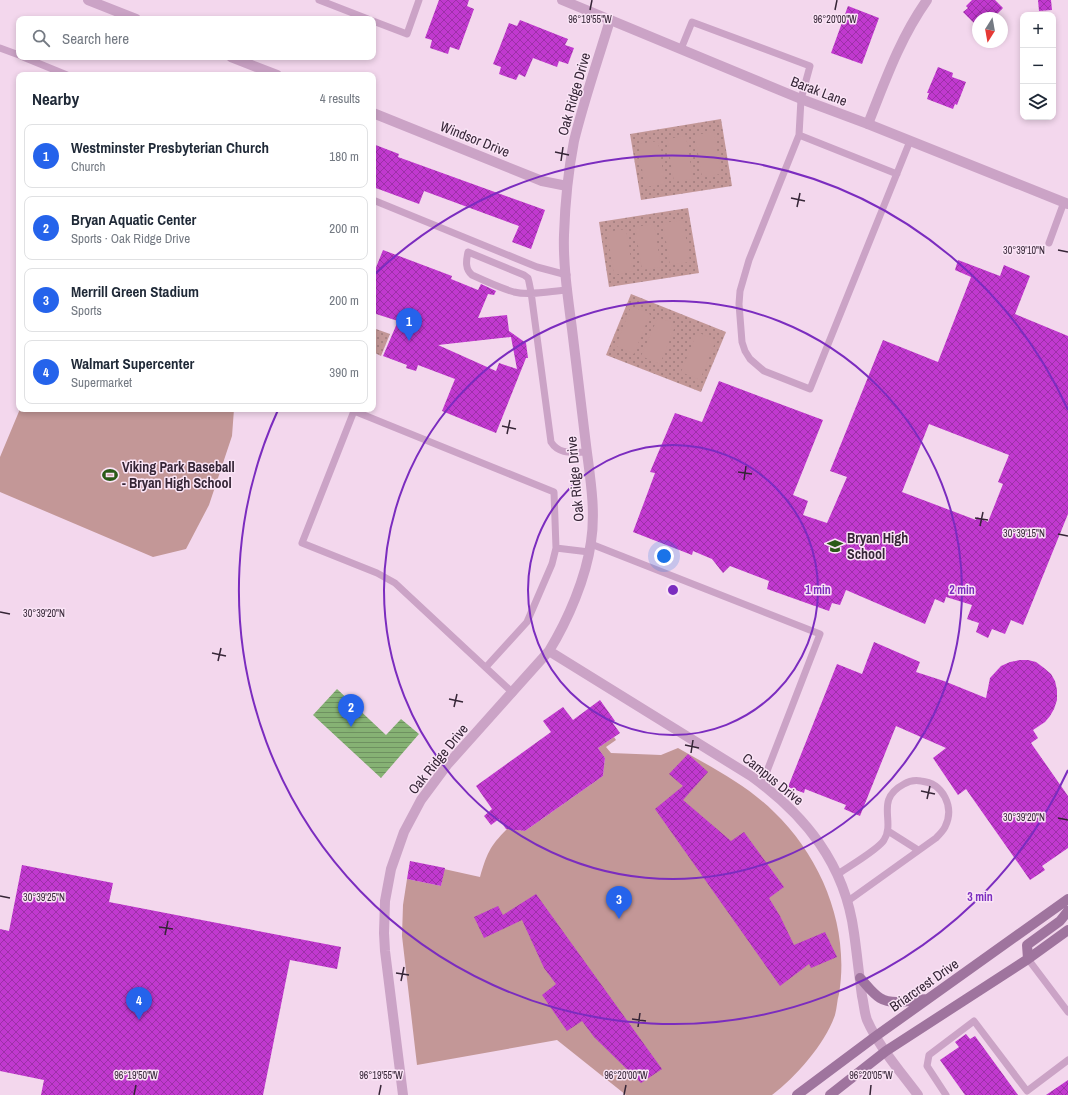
<!DOCTYPE html>
<html lang="en">
<head>
<meta charset="utf-8">
<style>
	:root { --surface:#fff; --page:#f6f6f7; --text:#1f2937; --muted:#747a83; --line:#e0e1e3; --accent:#2563eb }
	body { margin:0; font-family:"Archivo Narrow",sans-serif; background:var(--page); color:var(--text) }
	.controls { position:absolute; right:12px; top:12px; display:grid; overflow:hidden; border-radius:8px; box-shadow:0 2px 6px #0003 }
	.controls button { width:36px; height:36px; display:grid; place-items:center; padding:0; border:0; border-bottom:1px solid var(--line); background:var(--surface); color:var(--text); font:20px sans-serif }
	.compass { position:absolute; left:972px; top:12px; width:36px; height:36px; border-radius:50%; background:var(--surface); box-shadow:0 2px 6px #0003; rotate:191deg }
	.you { position:absolute; left:664px; top:556px; width:14px; height:14px; margin:-10px; border:3px solid #fff; border-radius:50%; background:#1a73e8; box-shadow:0 0 0 6px #1a73e833 }
	.badge { display:grid; place-items:center; width:26px; height:26px; border-radius:50%; background:var(--accent); color:#fff; font-size:13px; font-weight:700 }
	.pin { position:absolute; translate:-50% -33px; filter:drop-shadow(0 1px 2px #0008) }
	.pin::after { content:''; position:absolute; top:21px; width:14px; height:12px; background:inherit; clip-path:polygon(0 0,100% 0,50% 100%) }
	.list { margin:0; padding:0; list-style:none }
	h2 { display:flex; justify-content:space-between; align-items:center; height:52px; margin:0; padding:0 16px; font-size:17px }
	h2 small { font-size:13px; font-weight:400; color:var(--muted) }
	.list li { display:grid; grid-template-columns:26px 1fr auto; gap:12px; align-items:center; box-sizing:border-box; height:64px; margin:0 8px 8px; padding:0 8px; border:1px solid var(--line); border-radius:8px }
	.list b { display:block; font-size:15px; white-space:nowrap }
	.list p { margin:0; font-size:13px; white-space:nowrap; color:var(--muted) }
	.list em { font-size:13px; font-style:normal; color:var(--muted) }
	.icon { flex:none; width:22px; height:22px; fill:none; stroke:currentColor; stroke-width:2; stroke-linecap:round; stroke-linejoin:round }
	.map { position:relative; flex:none; width:1068px; height:1095px; overflow:hidden }
	.search { position:absolute; background:var(--surface); box-shadow:0 2px 6px #0003; left:16px; top:16px; width:360px; height:44px; display:flex; align-items:center; gap:10px; box-sizing:border-box; padding:0 14px; border-radius:8px; color:var(--muted); font-size:15px }
	.panel { position:absolute; background:var(--surface); box-shadow:0 2px 6px #0003; left:16px; top:72px; width:360px; height:340px; border-radius:8px }
	.map>svg:first-child { display:block }
</style>
</head>
<body>
<div class="map">
<svg width="1068" height="1095" viewBox="0 0 1068 1095">
	<defs>
		<pattern id="park-dots" width="8" height="8" patternUnits="userSpaceOnUse"><rect width="8" height="8" fill="#c39797"/><path d="M2 2h.1M6 6h.1" fill="none" stroke="#9f7b7c" stroke-width="1.8" stroke-linecap="round"/></pattern>
		<pattern id="water-rules" width="6" height="5" patternUnits="userSpaceOnUse"><rect width="6" height="5" fill="#86b274"/><path d="M0 2.5h6" fill="none" stroke="#6e9160"/></pattern>
		<pattern id="building-cross-hatch" width="8" height="8" patternUnits="userSpaceOnUse"><rect width="8" height="8" fill="#c139cf"/><path d="M0 0l8 8M0 8l8-8" fill="none" stroke="#9e30a9"/></pattern>
	</defs>
	<rect width="100%" height="100%" fill="#f3d7ed"/>
	<path fill="url(#park-dots)" d="M 721,119 L 732,186 L 641,200 L 630,134 Z
		M 688,208 L 699,273 L 609,287 L 599,222 Z
		M 631,294 L 726,332 L 701,392 L 606,355 Z
		M 376,329 L 390,334 L 381,356 L 373,352 L 373,336 Z"/>
	<path fill="#c39797" d="M 714,132 L 721,174 L 702,177 L 695,135 Z
		M 686,136 L 693,179 L 674,182 L 667,139 Z
		M 658,141 L 665,184 L 645,187 L 638,144 Z
		M 683,220 L 690,262 L 670,265 L 663,223 Z
		M 654,224 L 661,267 L 642,270 L 635,227 Z
		M 626,229 L 633,271 L 614,275 L 607,232 Z
		M 631,306 L 650,314 L 634,354 L 616,346 Z
		M 658,317 L 676,324 L 660,364 L 641,356 Z
		M 697,332 L 716,340 L 700,380 L 681,372 Z
		M 20,409 L 234,409 L 232,436 L 209,505 L 186,549 L 153,557 L 0,492 L 0,457 Z
		M 614,737 L 616,740 L 606,747 L 611,753 L 661,755 L 678,748 C 711,767 747,785 774,812 C 822,858 850,928 839,994 C 837,1000 837,1008 835,1015 C 825,1044 796,1077 772,1095 L 626,1095 L 557,1040 L 417,1065 L 402,936 L 403,905 L 407,879 L 441,886 L 444,869 L 480,877 C 487,854 489,847 507,829 L 525,831 L 603,776 L 605,758 L 598,748 Z"/>
	<path fill="url(#water-rules)" d="M 337,689 L 386,735 L 401,719 L 419,734 L 381,778 L 313,715 Z"/>
	<path fill="url(#building-cross-hatch)" fill-rule="evenodd" d="M 439,0 L 469,0 L 467,6 L 474,9 L 459,50 L 450,47 L 448,54 L 430,48 L 432,40 L 425,38 Z
		M 972,0 L 995,0 L 1003,8 L 993,18 L 978,18 L 978,27 L 963,12 L 968,8 L 966,6 Z
		M 1038,0 L 1051,0 L 1052,10 L 1039,11 Z
		M 848,6 L 879,18 L 862,64 L 831,53 Z
		M 520,20 L 568,39 L 565,45 L 574,48 L 568,64 L 559,61 L 557,67 L 533,58 L 525,77 L 519,74 L 516,80 L 499,74 L 501,67 L 493,64 L 499,49 L 509,23 L 517,26 Z
		M 938,67 L 953,73 L 952,77 L 966,82 L 957,105 L 955,104 L 953,109 L 927,99 L 929,93 L 927,93 Z
		M 373,144 L 399,154 L 398,157 L 545,210 L 531,249 L 512,242 L 519,226 L 424,191 L 419,204 L 373,187 Z
		M 383,250 L 452,276 L 451,279 L 478,290 L 481,284 L 496,291 L 494,295 L 488,294 L 478,318 L 507,315 L 509,331 L 526,343 L 528,358 L 526,358 L 496,433 L 442,411 L 455,379 L 418,365 L 416,371 L 406,368 L 407,365 L 383,356 L 398,321 L 373,313 L 373,275 ZM 511,337 L 517,369 L 499,363 L 496,371 L 438,345 Z
		M 958,260 L 1000,276 L 1004,265 L 1030,276 L 1015,314 L 1068,336 L 1068,514 L 1023,625 L 1011,620 L 1005,634 L 992,629 L 988,638 L 976,632 L 979,623 L 967,619 L 972,605 L 946,597 L 944,603 L 935,599 L 925,624 L 846,590 L 840,605 L 832,603 L 829,611 L 767,589 L 769,581 L 730,566 L 723,573 L 712,559 L 693,551 L 692,555 L 633,532 L 655,473 L 650,472 L 675,413 L 702,422 L 719,381 L 823,420 L 793,495 L 808,501 L 803,515 L 827,523 L 847,477 L 830,471 L 883,340 L 938,362 L 971,277 L 955,270 ZM 929,424 L 1009,455 L 998,482 L 1003,484 L 988,522 L 977,517 L 976,520 L 902,492 Z
		M 874,642 L 920,662 L 916,672 L 944,681 L 986,698 L 990,678 L 1001,666 L 1010,662 L 1020,660 L 1028,660 L 1036,662 L 1044,668 L 1051,674 L 1055,681 L 1057,690 L 1057,700 L 1054,709 L 1050,716 L 1045,722 L 1033,730 L 1038,738 L 1031,743 L 1068,796 L 1068,848 L 1042,866 L 1045,870 L 1030,880 L 966,789 L 958,795 L 933,758 L 946,748 L 896,726 L 860,816 L 844,809 L 846,805 L 805,789 L 804,793 L 788,787 L 837,664 L 862,674 Z
		M 600,700 L 615,721 L 612,722 L 620,733 L 598,748 L 605,758 L 603,776 L 525,831 L 506,829 L 499,819 L 491,825 L 484,816 L 492,809 L 476,786 L 551,732 L 543,721 L 563,707 L 573,720 Z
		M 688,754 L 708,772 L 683,800 L 731,841 L 744,832 L 784,887 L 769,898 L 780,916 L 794,945 L 825,932 L 837,957 L 811,968 L 809,964 L 780,986 L 655,809 L 683,786 L 669,774 Z
		M 410,861 L 445,868 L 441,886 L 407,879 Z
		M 22,865 L 113,883 L 109,902 L 341,947 L 337,969 L 290,960 L 263,1095 L 41,1095 L 44,1080 L 0,1071 L 0,929 L 9,931 Z
		M 536,894 L 662,1069 L 641,1083 L 594,1037 L 582,1021 L 567,1031 L 542,995 L 556,984 L 544,968 L 522,920 L 484,938 L 474,917 L 498,906 L 503,915 Z
		M 966,1034 L 970,1039 L 975,1036 L 1018,1095 L 965,1095 L 940,1060 L 959,1047 L 955,1042 Z
		M 1068,1080 L 1068,1095 L 1046,1095 Z"/>
	<g fill="none" stroke-linecap="round" stroke-linejoin="round">
		<path stroke="#cba3c6" stroke-width="7" d="M 319,0 L 368,19
			M 373,21 L 407,34 L 419,0
			M 0,48 L 19,55
			M 681,49 L 692,22 L 810,66 L 801,99 L 799,135 L 749,260 L 740,291 L 739,304 L 742,342 L 745,351 L 750,359 L 764,371 L 810,389 L 910,141
			M 23,57 L 67,75
			M 799,135 L 897,174
			M 373,200 L 537,267 L 567,275
			M 1049,243 L 1064,202
			M 568,290 C 551,291 530,296 514,292 C 500,288 485,281 472,275 C 465,269 466,261 468,252 L 524,275 L 528,278 L 529,282 L 531,292 L 551,442 C 559,455 573,452 587,452
			M 591,544 L 820,634 L 762,784
			M 556,548 L 589,552
			M 486,667 L 527,622 L 552,564 L 556,548 L 554,492 L 354,411 L 302,543 L 377,573 L 395,583 L 513,693
			M 888,831 L 918,850
			M 838,874 C 848,867 879,849 884,840 C 896,821 874,800 904,784 C 909,781 915,780 921,781 C 943,783 955,807 945,827 C 943,831 939,835 936,838 L 848,901
			M 1028,959 L 1068,1012
			M 946,1095 L 927,1066 L 929,1055 L 974,1021 L 1027,1091 L 1068,1060"/>
		<path stroke="#cba3c6" stroke-width="10" d="M 88,0 L 136,19
			M 231,57 L 277,75
			M 373,113 L 542,181 L 567,186
			M 868,124 C 885,81 900,38 927,0
			M 549,651 L 751,776 C 805,815 845,864 854,933 C 857,954 859,975 862,996 C 864,1004 864,1012 867,1020 C 879,1047 900,1071 918,1095
			M 403,1095 L 385,951 L 384,933 L 385,901 L 391,869 L 404,832 L 421,800 L 447,765 L 549,651 C 568,620 586,578 591,542 C 596,510 590,477 586,445 C 581,406 577,368 572,329 C 568,298 563,266 564,235 C 565,204 568,172 574,141 C 584,100 598,60 610,20"/>
		<path stroke="#cba3c6" stroke-width="10" d="M 562,0 L 801,99 L 868,124 L 1068,204"/>
		<path stroke="#9f749e" stroke-width="10" d="M 1028,959 L 1027,945 L 1060,921 L 1068,911
			M 860,978 C 866,984 872,993 880,998 C 893,1006 912,1000 927,999
			M 797,1095 L 876,1036 L 1068,899
			M 830,1095 L 886,1051 L 1028,959 L 1068,930"/>
	</g>
	<path fill="none" stroke="#352536" stroke-width="1.5" d="M 590,10 L 592,0M 835,10 L 837,0M 555,152 L 569,155M 561,161 L 563,147M 791,198 L 805,201M 797,207 L 800,193M 1058,250 L 1068,252M 502,426 L 516,429M 507,434 L 510,420M 738,472 L 752,474M 744,480 L 746,466M 975,518 L 988,520M 980,526 L 983,512M 1058,534 L 1068,536M 0,612 L 10,614M 212,653 L 226,656M 218,661 L 221,648M 449,699 L 463,702M 454,707 L 457,694M 685,745 L 699,748M 691,753 L 693,740M 921,791 L 935,794M 927,799 L 930,786M 1058,818 L 1068,820M 0,896 L 10,898M 159,927 L 173,929M 165,935 L 168,921M 396,973 L 409,975M 401,981 L 404,967M 632,1019 L 646,1021M 638,1027 L 640,1013M 134,1095 L 136,1085M 379,1095 L 381,1085M 624,1095 L 626,1085M 870,1095 L 871,1085"/>
	<g fill="none" stroke="#7b2cbf" stroke-width="2">
		<circle cx="673" cy="590" r="145"/>
		<circle cx="673" cy="590" r="289"/>
		<path d="M1068 770A434 434 0 1 1 278 410M374 275A434 434 0 0 1 1068 410"/>
	</g>
	<defs>
		<symbol id="stadium-bare" viewBox="-9 -9 18 18"><path d="M0-5a6.5 5 0 1 0 0 10a6.5 5 0 1 0 0-10ZM-3.5-1.8h7v3.6h-7Z" fill="#2a5a18" stroke="#fae4f6" stroke-width="2.5" paint-order="stroke"/></symbol>
		<symbol id="school-bare" viewBox="-9 -9 18 18"><path d="M0-5L7-2L0 1L-7-2ZM-4 1L0 2.5L4 1V4Q0 6-4 4Z" fill="#2a5a18" stroke="#fae4f6" stroke-width="2.5" paint-order="stroke"/></symbol>
	</defs>
	<g fill-rule="evenodd">
		<use href="#stadium-bare" x="99" y="464" width="22" height="22"/>
		<use href="#school-bare" x="824" y="535" width="22" height="22"/>
	</g>
	<g text-anchor="middle" stroke-width="3" stroke-linejoin="round" paint-order="stroke">
		<g font-size="14" fill="#352536" stroke="#fae4f6">
			<text transform="translate(819 91) rotate(21)" y="5">Barak Lane</text>
			<text transform="translate(574 94) rotate(-74)" y="5">Oak Ridge Drive</text>
			<text transform="translate(475 139) rotate(22)" y="5">Windsor Drive</text>
			<text transform="translate(575 479) rotate(-95)" y="5">Oak Ridge Drive</text>
			<text transform="translate(438 759) rotate(-51)" y="5">Oak Ridge Drive</text>
			<text transform="translate(773 779) rotate(39)" y="5">Campus Drive</text>
			<text transform="translate(924 985) rotate(-35)" y="5">Briarcrest Drive</text>
		</g>
		<g font-size="14" font-weight="bold" fill="#352536" stroke="#fae4f6" text-anchor="start">
			<text x="122" y="472">Viking Park Baseball<tspan x="122" dy="16">- Bryan High School</tspan></text>
			<text x="847" y="543">Bryan High<tspan x="847" dy="16">School</tspan></text>
		</g>
	</g>
	<g font-size="10" text-anchor="middle" fill="#352536" stroke="#fae4f6" stroke-width="3" stroke-linejoin="round" paint-order="stroke">
		<text x="590" y="23">96°19'55"W</text>
		<text x="835" y="23">96°20'00"W</text>
		<text x="1024" y="254">30°39'10"N</text>
		<text x="1024" y="537">30°39'15"N</text>
		<text x="44" y="617">30°39'20"N</text>
		<text x="1024" y="821">30°39'20"N</text>
		<text x="44" y="901">30°39'25"N</text>
		<text x="136" y="1079">96°19'50"W</text>
		<text x="381" y="1079">96°19'55"W</text>
		<text x="626" y="1079">96°20'00"W</text>
		<text x="871" y="1079">96°20'05"W</text>
	</g>
	<circle cx="673" cy="590" r="6" fill="#7b2cbf" stroke="#fae4f6" stroke-width="2"/>
	<g font-size="12" text-anchor="middle" font-weight="bold" fill="#7b2cbf" stroke="#fae4f6" stroke-width="3" stroke-linejoin="round" paint-order="stroke">
		<text x="818" y="594">1 min</text>
		<text x="962" y="594">2 min</text>
		<text x="980" y="901">3 min</text>
	</g>
</svg>
<div class="controls">
<button>+</button>
<button>−</button>
<button><svg class="icon" aria-label="layers" viewBox="0 0 24 24"><path d="M12 4l9 5-9 5-9-5zM3 14l9 5 9-5"/></svg></button>
</div>
<svg class="compass" viewBox="-18 -18 36 36"><path d="M0-13l5 13h-10z" fill="#e53935"/><path d="M0 13l5-13h-10z" fill="#747a83"/></svg>
<div class="you"></div>
<div class="pin badge" style="left:409px;top:341px">1</div>
<div class="pin badge" style="left:351px;top:727px">2</div>
<div class="pin badge" style="left:619px;top:919px">3</div>
<div class="pin badge" style="left:139px;top:1020px">4</div>
<div class="search"><svg class="icon" aria-label="search" viewBox="0 0 24 24"><circle cx="10" cy="10" r="6"/><path d="M15 15l6 6"/></svg>Search here</div>
<section class="panel">
<h2>Nearby<small>4 results</small></h2>
<ul class="list">
<li><span class="badge">1</span><div><b>Westminster Presbyterian Church</b><p>Church</p></div><em>180 m</em></li>
<li><span class="badge">2</span><div><b>Bryan Aquatic Center</b><p>Sports · Oak Ridge Drive</p></div><em>200 m</em></li>
<li><span class="badge">3</span><div><b>Merrill Green Stadium</b><p>Sports</p></div><em>200 m</em></li>
<li><span class="badge">4</span><div><b>Walmart Supercenter</b><p>Supermarket</p></div><em>390 m</em></li>
</ul>
</section>
</div>
</body>
</html>
